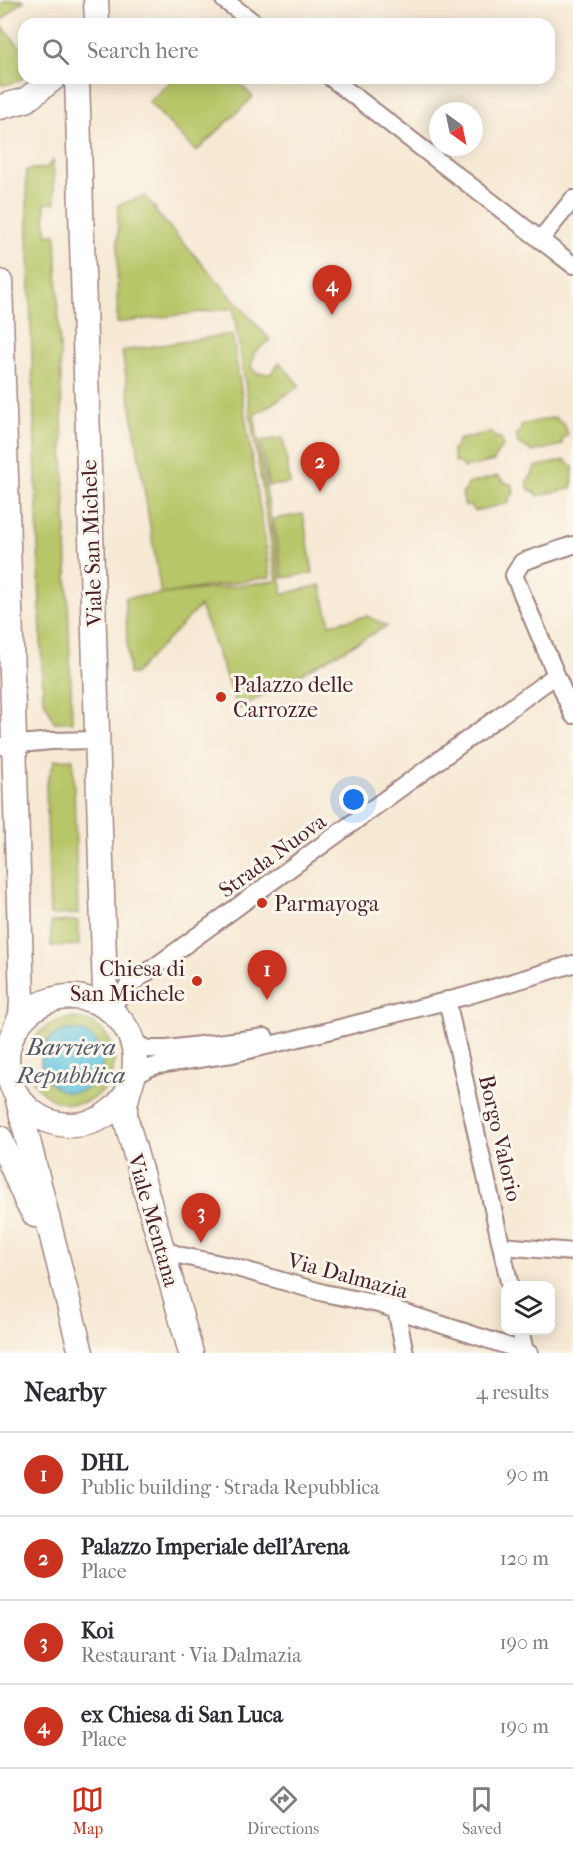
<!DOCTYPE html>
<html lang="en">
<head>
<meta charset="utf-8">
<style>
	:root { --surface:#fff; --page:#f7f7f7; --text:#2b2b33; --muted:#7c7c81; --line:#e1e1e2; --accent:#c8321e }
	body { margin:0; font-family:"IM FELL French Canon",serif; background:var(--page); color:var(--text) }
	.controls { position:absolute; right:18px; bottom:18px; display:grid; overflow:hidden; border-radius:12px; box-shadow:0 3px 15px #0003 }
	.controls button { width:54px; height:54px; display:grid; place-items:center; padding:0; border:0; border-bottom:2px solid var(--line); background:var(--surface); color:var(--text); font:30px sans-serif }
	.compass { position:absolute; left:429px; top:102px; width:54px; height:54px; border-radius:50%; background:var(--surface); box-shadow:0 3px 15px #0003; rotate:147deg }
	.you { position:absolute; left:354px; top:800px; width:21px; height:21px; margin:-15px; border:4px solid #fff; border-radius:50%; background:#1a73e8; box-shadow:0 0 0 9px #1a73e833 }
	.badge { display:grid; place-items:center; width:39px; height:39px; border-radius:50%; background:var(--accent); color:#fff; font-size:20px; font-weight:700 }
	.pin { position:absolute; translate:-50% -50px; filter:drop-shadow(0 2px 3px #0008) }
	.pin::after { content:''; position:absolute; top:32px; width:21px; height:18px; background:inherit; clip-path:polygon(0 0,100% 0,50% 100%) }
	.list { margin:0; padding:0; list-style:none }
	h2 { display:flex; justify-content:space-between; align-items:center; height:78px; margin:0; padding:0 24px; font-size:26px }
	h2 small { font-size:20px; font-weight:400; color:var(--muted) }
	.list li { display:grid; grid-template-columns:39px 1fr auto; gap:18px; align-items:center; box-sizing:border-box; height:84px; padding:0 24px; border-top:2px solid var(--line) }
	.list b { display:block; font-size:22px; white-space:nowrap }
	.list p { margin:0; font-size:20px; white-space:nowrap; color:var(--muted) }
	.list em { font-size:20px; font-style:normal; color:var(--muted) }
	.icon { flex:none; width:33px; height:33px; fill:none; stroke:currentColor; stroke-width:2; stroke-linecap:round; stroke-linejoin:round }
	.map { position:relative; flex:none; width:573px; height:1353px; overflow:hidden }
	.search { position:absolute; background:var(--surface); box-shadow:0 3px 15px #0003; left:18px; right:18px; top:18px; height:66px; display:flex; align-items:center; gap:15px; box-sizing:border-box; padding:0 21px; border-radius:18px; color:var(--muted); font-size:22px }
	.sheet { height:414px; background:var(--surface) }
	nav { display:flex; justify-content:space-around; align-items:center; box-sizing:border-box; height:84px; border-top:2px solid var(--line); background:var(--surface); font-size:16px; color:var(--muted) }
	nav a { display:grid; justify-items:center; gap:3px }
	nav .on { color:var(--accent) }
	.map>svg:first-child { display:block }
</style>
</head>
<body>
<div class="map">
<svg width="573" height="1353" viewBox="0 0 573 1353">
	<rect width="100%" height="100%" fill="#fbf7ec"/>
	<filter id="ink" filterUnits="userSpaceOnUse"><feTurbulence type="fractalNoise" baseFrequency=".0167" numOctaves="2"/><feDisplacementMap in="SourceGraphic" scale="12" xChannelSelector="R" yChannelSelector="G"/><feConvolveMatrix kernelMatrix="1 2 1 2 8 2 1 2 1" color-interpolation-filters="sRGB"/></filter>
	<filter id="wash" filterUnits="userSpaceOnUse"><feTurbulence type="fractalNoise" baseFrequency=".008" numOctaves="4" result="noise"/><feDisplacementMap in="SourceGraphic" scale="24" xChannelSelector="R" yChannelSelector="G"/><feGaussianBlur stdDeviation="1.35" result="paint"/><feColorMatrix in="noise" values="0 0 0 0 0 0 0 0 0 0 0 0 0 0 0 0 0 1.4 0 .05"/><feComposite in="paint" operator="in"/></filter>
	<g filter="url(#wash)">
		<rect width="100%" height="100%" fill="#f6e9d4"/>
		<path fill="#b7c668" stroke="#80724a" stroke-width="1.5" d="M 6,0 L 24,0 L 0,22 L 0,6 Z
			M 0,24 L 24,51 L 24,77 C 17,82 9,85 0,85 Z
			M 174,78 L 234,78 L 253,97 L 196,152 L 149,102 Z
			M 53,161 L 55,203 L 45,203 L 46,234 L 56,234 L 72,722 L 54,722 L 43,697 L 26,170 L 46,168 Z
			M 144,196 L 156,209 L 155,211 L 270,340 L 253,354 L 254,357 L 251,366 C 255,377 263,372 270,374 L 280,363 L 300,386 L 254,415 L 283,594 L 321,585 L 330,624 L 367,616 L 387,626 L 238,709 L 200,606 L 134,674 L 129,674 L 125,598 L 161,594 L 122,351 L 232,334 L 271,577 L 163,594 L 277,581 L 233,308 L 117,323 L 118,205 Z
			M 555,417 L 560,422 L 564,423 L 568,435 L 563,438 L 562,445 L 532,452 L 526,447 L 518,444 L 516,435 L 520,432 L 521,425 Z
			M 492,432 L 494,437 L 501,438 L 503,447 L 497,453 L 494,461 L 464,468 L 462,464 L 455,462 L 452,449 L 456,447 L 458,440 Z
			M 283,438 L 290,483 L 268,486 L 261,441 Z
			M 566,460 L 568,464 L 573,466 L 572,488 L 538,496 L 535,492 L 529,490 L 527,481 L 532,475 L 535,467 Z
			M 498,476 L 504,482 L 512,485 L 514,493 L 509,498 L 509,503 L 475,511 L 470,506 L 465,506 L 462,493 L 466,490 L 468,484 Z
			M 303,514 L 313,573 L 283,578 L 273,519 Z
			M 73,759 L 78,914 L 50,915 L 46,784 L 55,760 Z
			M 78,921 L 79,945 L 51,946 L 51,922 Z
			M 72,1018 C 139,1024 119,1118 60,1102 C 47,1099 38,1090 32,1078 L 45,1077 C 54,1089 69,1094 83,1090 L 80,1031 C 63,1029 49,1034 42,1050 L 29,1051 C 36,1031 50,1020 72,1018 Z"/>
		<path fill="#5fc3dd" stroke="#547184" stroke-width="1.5" d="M41 1061a31 31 0 1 1 62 0a31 31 0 1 1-62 0Z"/>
	</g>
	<g filter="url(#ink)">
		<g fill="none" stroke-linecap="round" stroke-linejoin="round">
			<defs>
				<path id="minor" d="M 224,0 L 256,24
					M 331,78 L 573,265
					M 540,240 L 573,199
					M 573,545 L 522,562 L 514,575 L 573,715
					M 0,746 L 51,741 L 97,740
					M 447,1000 L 510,1286
					M 117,1015 L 115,1003 L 127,987 L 556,675
					M 134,1043 L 148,1049 L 167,1049 L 265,1037
					M 134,1076 L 149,1068 L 158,1065 L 232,1054 L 320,1033 L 466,996 L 573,964
					M 160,1241 L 168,1251 L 178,1255 L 230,1266 L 324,1293 L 378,1304 L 529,1353
					M 502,1246 L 573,1252
					M 396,1309 L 405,1353
					M 520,1330 L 525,1351"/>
				<path id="secondary" d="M 96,0 L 97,24
					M 77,78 L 105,993 L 109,1008
					M 0,107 L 26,100 L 54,78
					M 0,282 L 22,1001 L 21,1015 L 17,1025
					M7 1061a64 64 0 1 1 128 0a64 64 0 1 1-128 0Z
					M 129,1089 L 125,1105 L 125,1116 L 191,1353
					M 17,1096 L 81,1353
					M 0,1138 L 27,1202 L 35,1215"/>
			</defs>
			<use href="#minor" stroke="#a08480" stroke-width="20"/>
			<use href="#secondary" stroke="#a08480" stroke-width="27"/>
			<use href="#minor" stroke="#fff" stroke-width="16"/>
			<use href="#secondary" stroke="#fff" stroke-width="24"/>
		</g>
	</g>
	<g fill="#c8321e" stroke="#fbf7ec" stroke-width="2">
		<circle cx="221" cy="697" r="6"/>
		<circle cx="262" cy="903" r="6"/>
		<circle cx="197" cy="981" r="6"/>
	</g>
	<g text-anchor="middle" stroke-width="6" stroke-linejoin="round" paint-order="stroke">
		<g font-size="22" fill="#4a1f2b" stroke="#fbf7ec">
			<text transform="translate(91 543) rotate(-92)" y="8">Viale San Michele</text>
			<text transform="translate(272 855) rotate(-36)" y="8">Strada Nuova</text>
			<text transform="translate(501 1138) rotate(77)" y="8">Borgo Valorio</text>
			<text transform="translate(154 1220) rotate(74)" y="8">Viale Mentana</text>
			<text transform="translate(348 1275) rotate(15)" y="8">Via Dalmazia</text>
		</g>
		<g font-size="22" fill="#4a1f2b" stroke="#fbf7ec" text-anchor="start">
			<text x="233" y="692">Palazzo delle<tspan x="233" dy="25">Carrozze</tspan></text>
			<text x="274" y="911">Parmayoga</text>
			<text x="185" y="976" text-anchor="end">Chiesa di<tspan x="185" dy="25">San Michele</tspan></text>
		</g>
		<g font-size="24" font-style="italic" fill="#515869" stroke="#fbf7ec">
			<text x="71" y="1055">Barriera<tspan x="71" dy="28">Repubblica</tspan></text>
		</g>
	</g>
</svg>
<div class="controls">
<button><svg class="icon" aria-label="layers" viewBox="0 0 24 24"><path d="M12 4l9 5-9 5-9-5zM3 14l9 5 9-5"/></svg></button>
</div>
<svg class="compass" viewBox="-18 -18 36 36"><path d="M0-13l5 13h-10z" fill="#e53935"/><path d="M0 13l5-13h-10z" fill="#7c7c81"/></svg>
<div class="you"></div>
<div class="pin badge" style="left:267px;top:1000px">1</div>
<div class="pin badge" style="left:320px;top:492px">2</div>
<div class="pin badge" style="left:201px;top:1243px">3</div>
<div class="pin badge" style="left:332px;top:315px">4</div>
<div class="search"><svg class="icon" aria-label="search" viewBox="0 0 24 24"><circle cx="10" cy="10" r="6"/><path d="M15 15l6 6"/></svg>Search here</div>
</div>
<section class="sheet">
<h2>Nearby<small>4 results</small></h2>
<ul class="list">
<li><span class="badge">1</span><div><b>DHL</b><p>Public building · Strada Repubblica</p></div><em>90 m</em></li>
<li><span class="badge">2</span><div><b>Palazzo Imperiale dell'Arena</b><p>Place</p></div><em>120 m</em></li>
<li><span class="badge">3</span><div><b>Koi</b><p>Restaurant · Via Dalmazia</p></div><em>190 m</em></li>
<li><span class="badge">4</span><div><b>ex Chiesa di San Luca</b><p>Place</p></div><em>190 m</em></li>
</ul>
</section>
<nav>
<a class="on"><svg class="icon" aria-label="map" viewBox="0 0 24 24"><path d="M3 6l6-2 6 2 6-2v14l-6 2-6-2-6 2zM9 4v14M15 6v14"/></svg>Map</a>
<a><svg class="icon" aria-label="directions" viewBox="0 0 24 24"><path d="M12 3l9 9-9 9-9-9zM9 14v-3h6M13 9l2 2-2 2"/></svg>Directions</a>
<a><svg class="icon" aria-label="saved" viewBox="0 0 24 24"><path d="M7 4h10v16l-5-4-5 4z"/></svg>Saved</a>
</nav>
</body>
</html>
